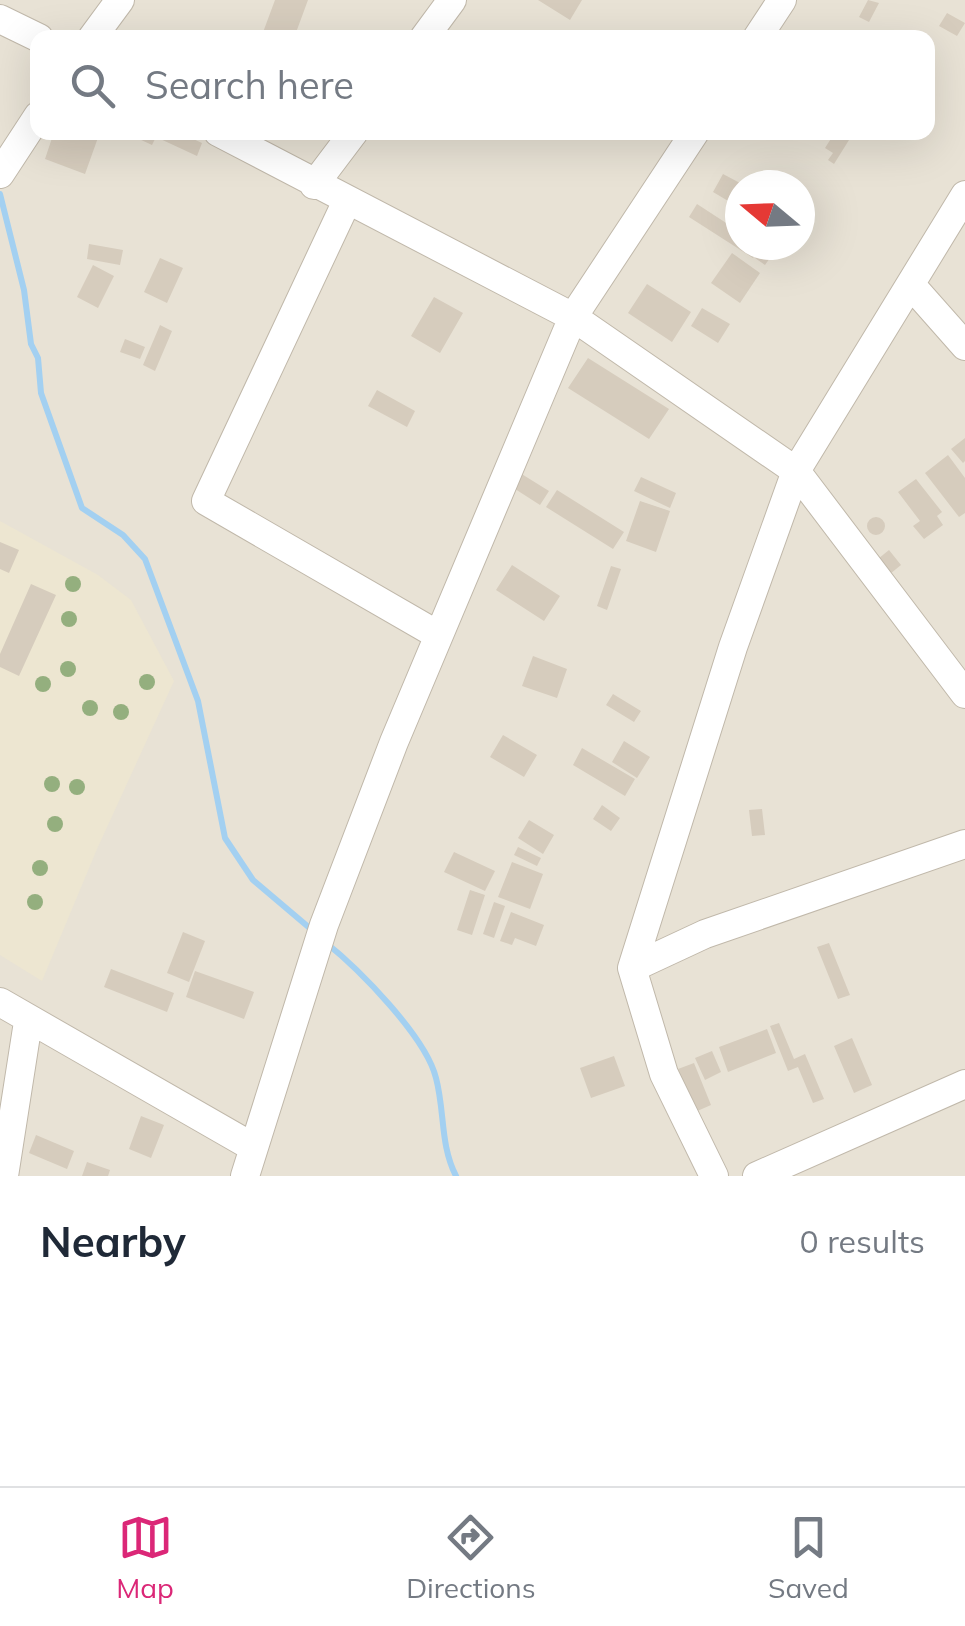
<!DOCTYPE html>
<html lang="en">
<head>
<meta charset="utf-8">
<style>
	:root { --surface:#fff; --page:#f6f6f7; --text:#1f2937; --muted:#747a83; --line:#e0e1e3; --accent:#db2777 }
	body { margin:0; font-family:Mulish,sans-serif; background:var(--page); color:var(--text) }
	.compass { position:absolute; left:725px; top:170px; width:90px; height:90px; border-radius:50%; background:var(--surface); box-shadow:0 10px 40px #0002; rotate:289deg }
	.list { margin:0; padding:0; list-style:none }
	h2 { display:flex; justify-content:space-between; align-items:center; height:130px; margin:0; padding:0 40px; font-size:42px }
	h2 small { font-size:32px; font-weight:400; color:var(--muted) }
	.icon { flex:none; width:55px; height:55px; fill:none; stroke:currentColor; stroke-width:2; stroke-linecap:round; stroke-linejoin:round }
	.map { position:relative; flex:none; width:965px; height:1176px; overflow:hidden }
	.search { position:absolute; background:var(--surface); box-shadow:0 10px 40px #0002; left:30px; right:30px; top:30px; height:110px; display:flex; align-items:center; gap:25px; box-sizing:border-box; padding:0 35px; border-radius:20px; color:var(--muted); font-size:38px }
	.sheet { height:310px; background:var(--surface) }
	nav { display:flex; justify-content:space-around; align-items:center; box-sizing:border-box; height:140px; border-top:2px solid var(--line); background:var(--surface); font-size:28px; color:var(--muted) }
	nav a { display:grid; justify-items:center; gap:5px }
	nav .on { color:var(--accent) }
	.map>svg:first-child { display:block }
</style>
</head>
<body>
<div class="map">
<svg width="965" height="1176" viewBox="0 0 965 1176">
	<rect width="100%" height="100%" fill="#f4f0e7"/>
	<path fill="#e8e2d5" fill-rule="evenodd" d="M 0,0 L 965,0 L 965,1176 L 0,1176 ZM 38,38 L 928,38 L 928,132 L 38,132 ZM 740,185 L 800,185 L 800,245 L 740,245 Z"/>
	<path fill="#ede6d1" d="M 0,521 L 98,575 L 131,600 L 174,681 L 97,849 L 42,981 L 0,955 Z"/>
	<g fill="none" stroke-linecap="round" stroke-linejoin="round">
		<path stroke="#a3d0f1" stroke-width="6" d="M 0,194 L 24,290 L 31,344 L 38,358 L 41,393 L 82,508 L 123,535 L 145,559 L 198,701 L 225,838 L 253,880 L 312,930
			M 325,942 C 359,969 426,1037 436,1078 C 445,1112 440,1145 456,1176"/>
	</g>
	<path fill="#d6ccbd" d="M 275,0 L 308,0 L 294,38 L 262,35 Z
		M 538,0 L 582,0 L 570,20 Z
		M 868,0 L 879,3 L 869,22 L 859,17 Z
		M 947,13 L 965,23 L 957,36 L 939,26 Z
		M 54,132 L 100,132 L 85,174 L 45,159 Z
		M 124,132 L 178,132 L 202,143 L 197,156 L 156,137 L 152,145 Z
		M 825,132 L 854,132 L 834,164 L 828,160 L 833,153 L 825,148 L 832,137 Z
		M 723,174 L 740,183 L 740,208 L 713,192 Z
		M 697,204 L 740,232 L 740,245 L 761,245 L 753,258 L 689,217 Z
		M 89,244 L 123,250 L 120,265 L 87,259 Z
		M 764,245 L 779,245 L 765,265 L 755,258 Z
		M 732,253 L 760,273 L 740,303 L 711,283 Z
		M 160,258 L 183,268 L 167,303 L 144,292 Z
		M 93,265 L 114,276 L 98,308 L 77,297 Z
		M 647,284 L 691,312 L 672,342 L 628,313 Z
		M 434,297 L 463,313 L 440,353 L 411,336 Z
		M 702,308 L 730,324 L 718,343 L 691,326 Z
		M 160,325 L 172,331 L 155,371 L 143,365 Z
		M 125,339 L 145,347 L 140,359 L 120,352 Z
		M 588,358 L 669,409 L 649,439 L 568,388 Z
		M 377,390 L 415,411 L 407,427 L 368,406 Z
		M 965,438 L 965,461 L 963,463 L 951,449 Z
		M 948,455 L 965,478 L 965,513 L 959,517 L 925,473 Z
		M 520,473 L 549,491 L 540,505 L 512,487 Z
		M 641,477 L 676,493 L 670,508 L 634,491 Z
		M 916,479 L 942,512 L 937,516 L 943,525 L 924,539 L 913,526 L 920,521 L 898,492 Z
		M 557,490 L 624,532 L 613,549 L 546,507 Z
		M 640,501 L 670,511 L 656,552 L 626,541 Z
		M867 526a9 9 0 1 1 18 0a9 9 0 1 1-18 0Z
		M 0,542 L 19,550 L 9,573 L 0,569 Z
		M 889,550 L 901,565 L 885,578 L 873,563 Z
		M 512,565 L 560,596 L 544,621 L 496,590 Z
		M 611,566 L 621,569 L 607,610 L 597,606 Z
		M 31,584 L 56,595 L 19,676 L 0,667 L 0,654 Z
		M 533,656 L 567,669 L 557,698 L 522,686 Z
		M 613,694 L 641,711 L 634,722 L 606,705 Z
		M 503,735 L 537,755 L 524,777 L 490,757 Z
		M 624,741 L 650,757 L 637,778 L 612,762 Z
		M 582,748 L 635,779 L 625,796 L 573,765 Z
		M 602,805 L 620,818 L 611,831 L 593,819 Z
		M 762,809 L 765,835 L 752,836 L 749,810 Z
		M 529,820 L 554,835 L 543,854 L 518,838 Z
		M 518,847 L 541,858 L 537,866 L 514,855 Z
		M 454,852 L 495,871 L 485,891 L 444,872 Z
		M 512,862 L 543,874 L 530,909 L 498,897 Z
		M 470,890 L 485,895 L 472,935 L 457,930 Z
		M 494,902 L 505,906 L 494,938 L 483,934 Z
		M 511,912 L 544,925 L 536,946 L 515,938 L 512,945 L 500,941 Z
		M 183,932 L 205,941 L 189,982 L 167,973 Z
		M 829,943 L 850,995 L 838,999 L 817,947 Z
		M 111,969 L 174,993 L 167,1012 L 104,987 Z
		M 195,971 L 254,992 L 244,1019 L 186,997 Z
		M 779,1023 L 794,1059 L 805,1054 L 824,1099 L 813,1103 L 798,1067 L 788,1071 L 770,1026 Z
		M 767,1029 L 776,1053 L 728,1072 L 719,1047 Z
		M 852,1038 L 872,1085 L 854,1093 L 834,1046 Z
		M 712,1051 L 721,1072 L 705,1080 L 695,1058 Z
		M 614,1056 L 625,1086 L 591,1098 L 580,1068 Z
		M 694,1063 L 711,1105 L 695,1112 L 678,1069 Z
		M 141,1116 L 164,1125 L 151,1158 L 129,1149 Z
		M 36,1135 L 74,1151 L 67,1169 L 29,1153 Z
		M 87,1162 L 110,1170 L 108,1176 L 82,1176 Z"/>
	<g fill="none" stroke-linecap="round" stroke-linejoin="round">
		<defs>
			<path id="minor" d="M 0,19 L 39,38
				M 92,38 L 120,0
				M 424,38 L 452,0
				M 757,38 L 782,0
				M 218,132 L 573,317 L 796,471 L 965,694
				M 0,174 L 38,116
				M 314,185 L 354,132
				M 346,203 L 206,501 L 438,635
				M 912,286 L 965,346
				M 632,968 L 705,934 L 965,844
				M 0,1002 L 251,1146
				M 4,1176 L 28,1022
				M 245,1176 L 324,925 L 394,742 L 573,317 L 695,132
				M 714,1176 L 664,1074 L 632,968 L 733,647 L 796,471 L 965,195
				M 757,1176 L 965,1084"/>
		</defs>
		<use href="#minor" stroke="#c0b8aa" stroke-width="30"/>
		<use href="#minor" stroke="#fff" stroke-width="28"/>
	</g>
	<g fill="#94af7e">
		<circle cx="73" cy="584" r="8"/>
		<circle cx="69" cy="619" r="8"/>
		<circle cx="68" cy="669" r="8"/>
		<circle cx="147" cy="682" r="8"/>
		<circle cx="43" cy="684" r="8"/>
		<circle cx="90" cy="708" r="8"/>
		<circle cx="121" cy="712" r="8"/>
		<circle cx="52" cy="784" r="8"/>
		<circle cx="77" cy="787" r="8"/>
		<circle cx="55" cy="824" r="8"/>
		<circle cx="40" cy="868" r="8"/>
		<circle cx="35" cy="902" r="8"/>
	</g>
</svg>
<svg class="compass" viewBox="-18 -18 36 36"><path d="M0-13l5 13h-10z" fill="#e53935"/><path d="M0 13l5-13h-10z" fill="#747a83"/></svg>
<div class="search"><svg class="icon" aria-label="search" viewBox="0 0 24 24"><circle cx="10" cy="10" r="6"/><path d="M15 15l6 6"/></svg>Search here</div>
</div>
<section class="sheet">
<h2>Nearby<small>0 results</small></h2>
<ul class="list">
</ul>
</section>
<nav>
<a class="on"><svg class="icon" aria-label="map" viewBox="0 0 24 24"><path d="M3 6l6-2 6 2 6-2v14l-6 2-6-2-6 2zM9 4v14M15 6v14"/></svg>Map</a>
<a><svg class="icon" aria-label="directions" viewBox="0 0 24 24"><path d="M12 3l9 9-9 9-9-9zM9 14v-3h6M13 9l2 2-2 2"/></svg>Directions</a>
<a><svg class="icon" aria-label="saved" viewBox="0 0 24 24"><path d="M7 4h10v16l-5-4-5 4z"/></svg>Saved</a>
</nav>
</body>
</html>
